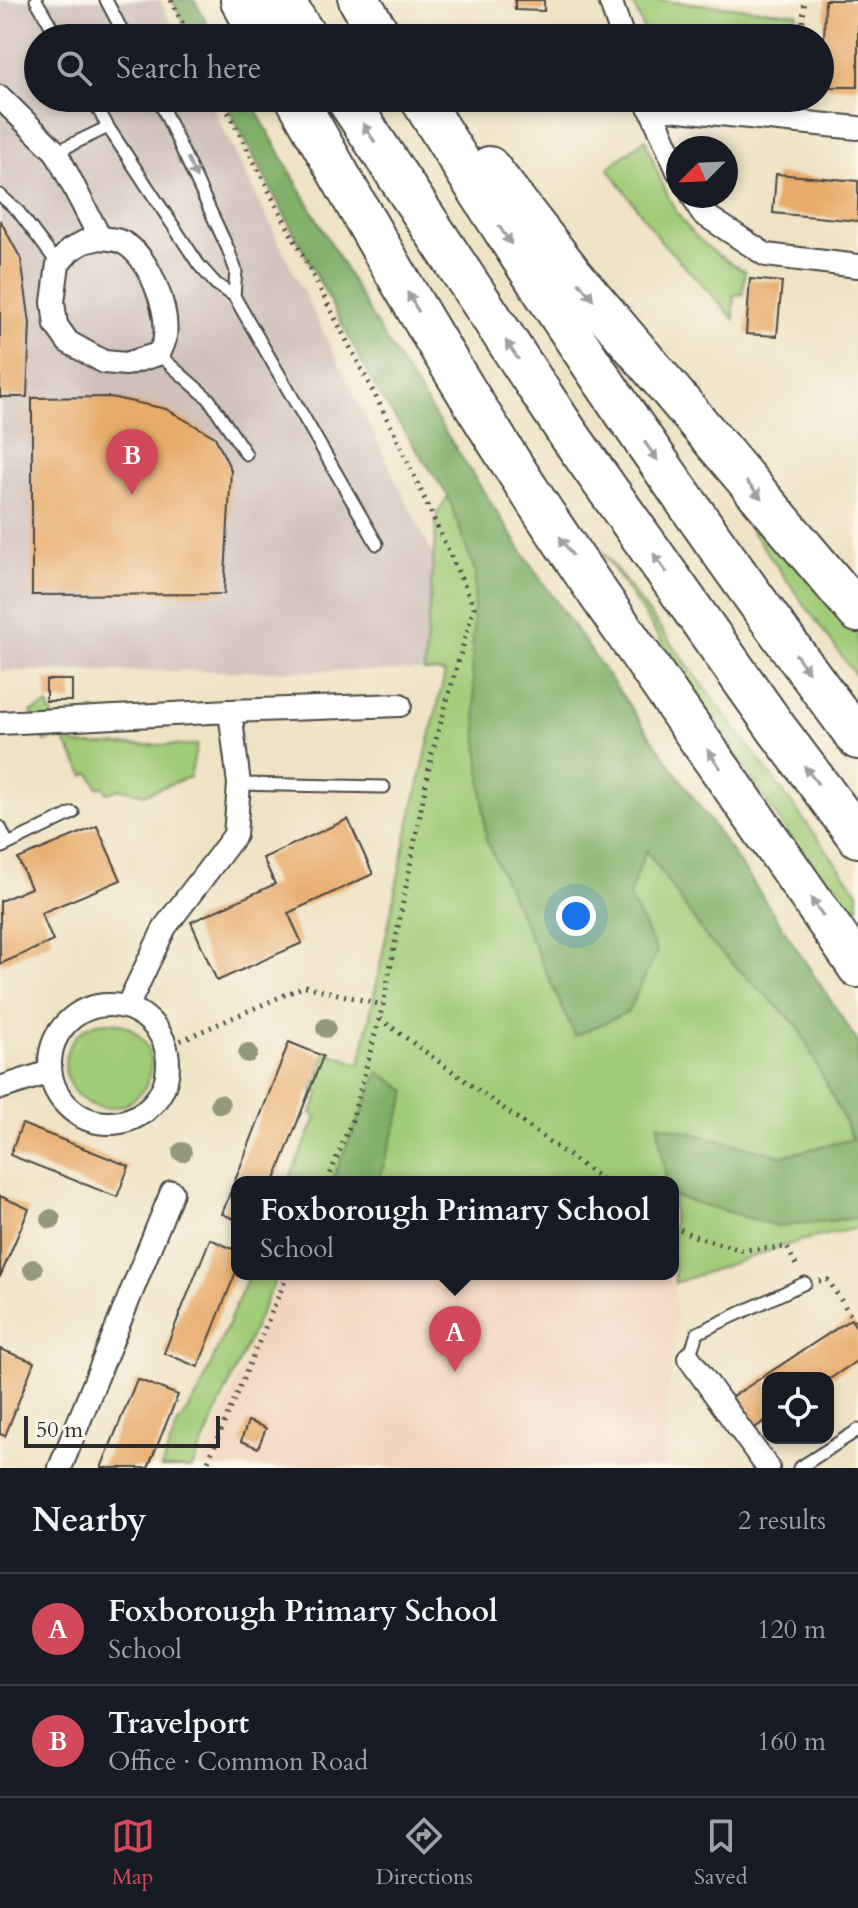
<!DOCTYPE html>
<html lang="en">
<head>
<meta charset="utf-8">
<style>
	:root { --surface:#171b24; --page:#20242c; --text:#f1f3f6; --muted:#9ea1a6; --line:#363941; --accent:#d1495b }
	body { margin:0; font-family:Cardo,serif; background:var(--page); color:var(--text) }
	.controls { position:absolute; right:24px; bottom:24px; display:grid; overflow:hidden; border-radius:16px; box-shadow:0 4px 12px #0003 }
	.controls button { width:72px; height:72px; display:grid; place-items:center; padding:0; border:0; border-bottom:2px solid var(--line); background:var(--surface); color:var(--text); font:40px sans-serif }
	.compass { position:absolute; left:666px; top:136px; width:72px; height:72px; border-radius:50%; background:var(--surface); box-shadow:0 4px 12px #0003; rotate:246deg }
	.scale { position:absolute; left:24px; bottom:20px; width:196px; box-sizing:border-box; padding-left:8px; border:4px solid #2b2b2b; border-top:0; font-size:22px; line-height:28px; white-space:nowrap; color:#2b2b2b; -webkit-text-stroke:6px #fbf7ec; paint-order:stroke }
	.you { position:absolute; left:576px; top:916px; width:28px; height:28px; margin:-20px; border:6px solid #fff; border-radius:50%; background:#1a73e8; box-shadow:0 0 0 12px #1a73e833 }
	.badge { display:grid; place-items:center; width:52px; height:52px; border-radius:50%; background:var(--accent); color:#fff; font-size:26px; font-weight:700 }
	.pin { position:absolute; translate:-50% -66px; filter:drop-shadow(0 2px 4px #0008) }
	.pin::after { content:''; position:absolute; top:42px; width:28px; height:24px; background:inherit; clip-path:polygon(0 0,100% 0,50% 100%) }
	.popup { position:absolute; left:231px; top:1176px; width:448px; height:104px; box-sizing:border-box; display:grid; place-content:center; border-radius:16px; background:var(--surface); filter:drop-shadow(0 2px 6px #0005); font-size:26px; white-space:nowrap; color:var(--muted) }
	.popup b { font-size:30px; color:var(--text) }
	.popup::after { content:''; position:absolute; left:50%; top:100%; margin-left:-16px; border:16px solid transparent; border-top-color:var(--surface) }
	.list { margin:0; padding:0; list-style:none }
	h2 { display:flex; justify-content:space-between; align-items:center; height:104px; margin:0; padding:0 32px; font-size:34px }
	h2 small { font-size:26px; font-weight:400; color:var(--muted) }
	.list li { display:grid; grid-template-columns:52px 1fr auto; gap:24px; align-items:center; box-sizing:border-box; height:112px; padding:0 32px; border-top:2px solid var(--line) }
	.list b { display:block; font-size:30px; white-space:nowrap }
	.list p { margin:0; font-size:26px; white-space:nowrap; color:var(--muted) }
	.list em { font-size:26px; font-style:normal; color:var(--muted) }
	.icon { flex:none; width:44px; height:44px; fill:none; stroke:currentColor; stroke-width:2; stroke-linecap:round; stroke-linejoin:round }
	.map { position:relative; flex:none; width:858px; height:1468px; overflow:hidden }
	.search { position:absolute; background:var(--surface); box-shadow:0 4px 12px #0003; left:24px; right:24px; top:24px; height:88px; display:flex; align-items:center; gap:20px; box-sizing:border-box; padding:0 28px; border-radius:44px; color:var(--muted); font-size:30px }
	.sheet { height:328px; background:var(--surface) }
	nav { display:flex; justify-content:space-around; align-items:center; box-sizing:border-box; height:112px; border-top:2px solid var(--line); background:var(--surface); font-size:22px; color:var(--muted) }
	nav a { display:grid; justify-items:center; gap:4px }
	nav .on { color:var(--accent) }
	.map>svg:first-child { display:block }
</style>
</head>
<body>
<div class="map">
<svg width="858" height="1468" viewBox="0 0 858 1468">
	<rect width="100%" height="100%" fill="#fbf7ec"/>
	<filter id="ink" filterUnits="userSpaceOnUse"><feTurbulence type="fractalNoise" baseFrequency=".0125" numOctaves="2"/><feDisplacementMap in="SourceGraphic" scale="16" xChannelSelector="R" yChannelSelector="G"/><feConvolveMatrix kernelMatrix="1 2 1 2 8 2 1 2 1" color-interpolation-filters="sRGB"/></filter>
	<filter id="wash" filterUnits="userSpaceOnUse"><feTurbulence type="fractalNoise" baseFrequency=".006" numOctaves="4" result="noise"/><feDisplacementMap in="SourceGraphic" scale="32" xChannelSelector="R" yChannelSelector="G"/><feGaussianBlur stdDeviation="1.8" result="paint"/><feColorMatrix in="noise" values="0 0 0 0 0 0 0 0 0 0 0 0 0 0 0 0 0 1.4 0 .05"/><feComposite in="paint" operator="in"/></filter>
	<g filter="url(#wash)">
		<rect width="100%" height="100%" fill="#efe3c5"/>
		<path fill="#f2d4be" d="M 673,1250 L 676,1319 L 665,1426 L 665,1468 L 200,1468 L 281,1274 L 673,1274 Z"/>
		<path fill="#cfc0ba" d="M 0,0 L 160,0 L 179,38 L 38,38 L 38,98 L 208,98 L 434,557 L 424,671 L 0,671 Z"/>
		<path fill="#a0cb77" stroke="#667b51" stroke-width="2" d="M 632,0 L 654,0 L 797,13 L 794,38 L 647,38 Z
			M 645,139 C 669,204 680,237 745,271 L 743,294 L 734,295 L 734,319 L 661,241 L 608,168 Z
			M 448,496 L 858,1084 L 858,1228 L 799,1241 L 675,1283 L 673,1250 L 673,1182 L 288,1182 L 316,1118 L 311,1113 L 320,1093 L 312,1092 L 326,1052 L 360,1064 L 406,838 L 445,673 L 424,671 L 437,514 Z
			M 744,505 L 858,636 L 858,679 L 735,508 Z
			M 600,548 L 858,892 L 858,940 Z
			M 48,705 L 56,724 L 69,724 L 74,745 L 197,745 L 190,777 L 145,794 L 120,789 L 107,793 L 103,786 L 98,788 L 90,773 L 85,776 L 61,735 L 45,742 L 31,712 Z
			M65 1065a43 43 0 1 1 86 0a43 43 0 1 1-86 0Z
			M 249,1274 L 278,1274 L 192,1468 L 161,1468 L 178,1424 L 199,1393 Z"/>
		<path fill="#80af68" stroke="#566d4a" stroke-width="2" d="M 172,0 L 194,0 L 215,38 L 192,38 Z
			M 223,98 L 249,98 L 380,331 L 537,574 L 752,881 L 858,1042 L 858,1218 L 776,1226 L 673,1196 L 673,1182 L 666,1182 L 658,1124 L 781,1156 L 853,1139 L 798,1026 L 708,940 L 646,850 L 629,896 L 657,952 L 628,1012 L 575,1036 L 486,839 L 472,667 L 475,572 L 448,496 L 378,393 Z
			M 379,1072 L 407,1091 L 378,1182 L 331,1182 Z"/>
		<g id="blocks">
			<path fill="#e8ab6b" d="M 515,0 L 544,0 L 544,11 L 515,10 Z
				M 825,0 L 858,0 L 858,87 L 823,87 Z
				M 776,174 L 858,181 L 858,221 L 773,213 Z
				M 0,220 L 21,259 L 30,323 L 27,397 L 0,397 Z
				M 750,279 L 782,282 L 777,336 L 746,334 Z
				M 110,397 L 166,409 L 215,437 L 231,470 L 224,594 L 32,595 L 32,398 Z
				M 46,680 L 72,680 L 72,701 L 46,701 Z
				M 348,819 L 373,874 L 288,913 L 302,943 L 217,981 L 191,922 L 275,884 L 263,858 Z
				M 97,826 L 121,880 L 41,913 L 53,941 L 0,964 L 0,901 L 31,888 L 18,859 Z
				M 289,1042 L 323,1056 L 274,1182 L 237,1182 L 237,1220 L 222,1214 Z
				M 22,1124 L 129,1166 L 117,1197 L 10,1155 Z
				M 0,1196 L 29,1209 L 0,1277 Z
				M 210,1239 L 237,1251 L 237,1269 L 198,1367 L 164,1353 Z
				M 851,1319 L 858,1330 L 858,1360 L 828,1380 L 828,1378 L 768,1378 L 768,1419 L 753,1429 L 732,1397 Z
				M 0,1349 L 34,1362 L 5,1436 L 0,1434 Z
				M 137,1379 L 178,1395 L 148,1468 L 101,1468 Z
				M 248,1421 L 266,1428 L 258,1448 L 241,1441 Z"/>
		</g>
	</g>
	<g filter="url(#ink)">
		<use href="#blocks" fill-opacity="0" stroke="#484742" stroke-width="2"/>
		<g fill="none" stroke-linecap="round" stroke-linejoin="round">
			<defs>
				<path id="service" d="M 36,0 L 58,38
					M 106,0 L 126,38
					M 92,98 L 108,127 L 199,265 L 216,284 L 234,296 L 377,544
					M 158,98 L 228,249 L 236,271 L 234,296
					M 56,152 L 108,127
					M 0,195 L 18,211 L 58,264
					M 158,354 L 209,399 L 246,454
					M 239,784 L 384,787
					M 0,827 L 8,844
					M 0,848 L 73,813
					M 689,1358 L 697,1333 L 805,1283
					M 799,1468 L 858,1430"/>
				<path id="minor" d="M 610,0 L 623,38
					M 0,97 L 56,152 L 100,238
					M 646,98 L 678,171
					M 649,107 L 858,128
					M 693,196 L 702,213 L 766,255 L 858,266
					M 100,238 C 108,239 117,239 124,243 C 149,257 169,309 165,337 C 165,343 161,349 158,354 L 126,364 L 104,362 L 68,342 L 56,325 L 53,302 L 58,264 L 70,250 L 84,242 Z
					M 230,711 L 400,705
					M 0,723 L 230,711 L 239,784 L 235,835 L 165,927 L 127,1007
					M50 1064a59 59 0 1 1 118 0a59 59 0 1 1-118 0Z
					M 0,1088 L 50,1072
					M 689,1358 L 768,1468
					M 60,1468 L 172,1192"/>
				<path id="motorway" d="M 241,0 L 262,38
					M 283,0 L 307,38
					M 359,0 L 382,38
					M 296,98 C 370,230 445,362 528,489 C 634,651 749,807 858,967
					M 346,98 L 567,432 L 777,729 L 858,837
					M 420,98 C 556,318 703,532 858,739
					M 489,167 L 573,275 L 858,612"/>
			</defs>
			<use href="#service" stroke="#484742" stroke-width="15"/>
			<use href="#minor" stroke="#484742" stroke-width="26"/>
			<use href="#motorway" stroke="#484742" stroke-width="44"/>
			<path stroke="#484742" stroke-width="5" stroke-dasharray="2 6" stroke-linecap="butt" d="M 171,0 L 190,38
				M 801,38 L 805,0
				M 221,98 L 395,434 L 474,607 L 432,753 L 383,1005 L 352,1120 L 327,1182
				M 380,1019 L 605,1182
				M 166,1047 L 305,986 L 383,1005
				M 673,1226 L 694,1236 L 741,1250 L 787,1247 L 798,1269
				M 819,1281 L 828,1280 L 858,1327
				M 205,1468 L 288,1274"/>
			<use href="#service" stroke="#fff" stroke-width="11"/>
			<use href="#minor" stroke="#fff" stroke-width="22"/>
			<use href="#motorway" stroke="#fff" stroke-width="40"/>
		</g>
		<g fill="#96987d">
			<circle cx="326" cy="1028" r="10"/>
			<circle cx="248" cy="1053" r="10"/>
			<circle cx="220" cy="1104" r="10"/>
			<circle cx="182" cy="1152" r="10"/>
			<circle cx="51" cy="1219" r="10"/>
			<circle cx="33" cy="1269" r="10"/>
		</g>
		<defs><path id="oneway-solid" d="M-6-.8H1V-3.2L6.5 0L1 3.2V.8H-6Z" transform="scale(2)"/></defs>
		<g fill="#a0a0a0">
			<use href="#oneway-solid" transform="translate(369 133) rotate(-123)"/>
			<use href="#oneway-solid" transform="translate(192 168) rotate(66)"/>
			<use href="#oneway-solid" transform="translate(505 235) rotate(56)"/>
			<use href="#oneway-solid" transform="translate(586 291) rotate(50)"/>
			<use href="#oneway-solid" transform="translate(413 302) rotate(-120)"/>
			<use href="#oneway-solid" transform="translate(512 350) rotate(-124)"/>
			<use href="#oneway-solid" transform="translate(651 451) rotate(55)"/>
			<use href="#oneway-solid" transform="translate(754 490) rotate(49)"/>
			<use href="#oneway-solid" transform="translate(566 546) rotate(-124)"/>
			<use href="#oneway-solid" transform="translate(660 563) rotate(-125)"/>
			<use href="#oneway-solid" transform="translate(802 663) rotate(54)"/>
			<use href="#oneway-solid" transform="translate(714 759) rotate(-125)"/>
			<use href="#oneway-solid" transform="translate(811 775) rotate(-127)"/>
			<use href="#oneway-solid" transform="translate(817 907) rotate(-124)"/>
		</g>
	</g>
</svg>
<div class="controls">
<button><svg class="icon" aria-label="locate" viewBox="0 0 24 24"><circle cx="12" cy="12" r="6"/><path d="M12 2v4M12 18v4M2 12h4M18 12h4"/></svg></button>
</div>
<svg class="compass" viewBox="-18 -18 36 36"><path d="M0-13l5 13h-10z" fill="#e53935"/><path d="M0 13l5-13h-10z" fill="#9ea1a6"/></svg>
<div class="scale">50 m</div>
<div class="you"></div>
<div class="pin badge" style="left:455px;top:1372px">A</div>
<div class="popup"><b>Foxborough Primary School</b>School</div>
<div class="pin badge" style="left:132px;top:495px">B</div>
<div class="search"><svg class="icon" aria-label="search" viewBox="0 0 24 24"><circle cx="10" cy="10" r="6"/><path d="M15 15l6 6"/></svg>Search here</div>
</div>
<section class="sheet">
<h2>Nearby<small>2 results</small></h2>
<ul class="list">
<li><span class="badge">A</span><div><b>Foxborough Primary School</b><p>School</p></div><em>120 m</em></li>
<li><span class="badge">B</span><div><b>Travelport</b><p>Office · Common Road</p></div><em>160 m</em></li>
</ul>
</section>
<nav>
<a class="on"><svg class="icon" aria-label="map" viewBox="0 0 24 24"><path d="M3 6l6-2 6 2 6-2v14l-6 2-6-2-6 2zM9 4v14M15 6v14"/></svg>Map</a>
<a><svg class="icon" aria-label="directions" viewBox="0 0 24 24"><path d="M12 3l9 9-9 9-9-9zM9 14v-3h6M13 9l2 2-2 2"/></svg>Directions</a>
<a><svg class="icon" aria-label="saved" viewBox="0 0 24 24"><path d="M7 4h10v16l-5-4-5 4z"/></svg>Saved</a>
</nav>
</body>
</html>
